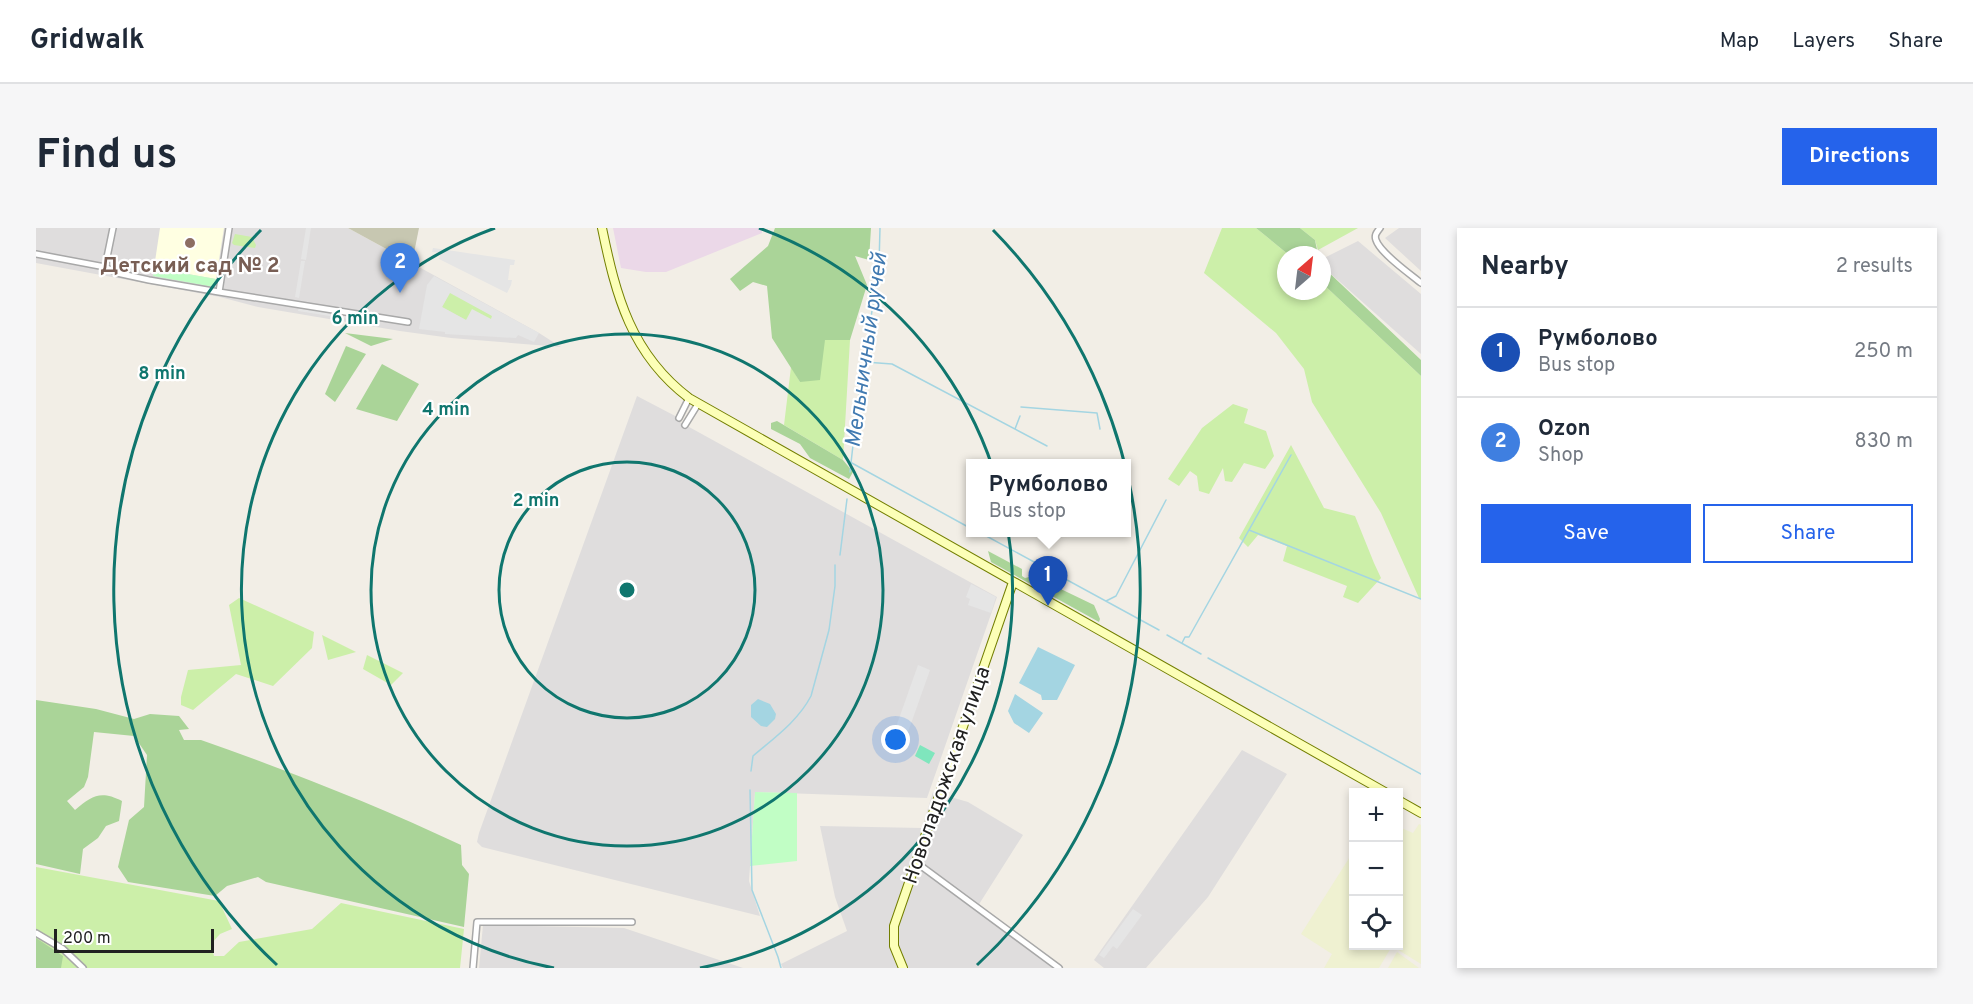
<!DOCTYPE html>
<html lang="en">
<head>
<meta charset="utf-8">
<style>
	:root { --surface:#fff; --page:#f6f6f7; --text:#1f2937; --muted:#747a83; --line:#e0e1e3; --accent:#2563eb }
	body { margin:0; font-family:Overpass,sans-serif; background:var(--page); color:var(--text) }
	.controls { position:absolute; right:18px; bottom:18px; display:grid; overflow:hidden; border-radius:0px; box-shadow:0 3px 9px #0003 }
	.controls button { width:54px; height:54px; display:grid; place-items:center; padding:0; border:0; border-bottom:2px solid var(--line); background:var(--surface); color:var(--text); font:30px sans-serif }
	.compass { position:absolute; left:1241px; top:18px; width:54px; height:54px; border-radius:50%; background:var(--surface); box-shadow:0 3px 9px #0003; rotate:28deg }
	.scale { position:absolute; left:18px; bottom:15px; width:160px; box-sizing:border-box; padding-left:6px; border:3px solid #212121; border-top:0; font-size:16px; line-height:21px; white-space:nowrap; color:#212121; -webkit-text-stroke:4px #fff; paint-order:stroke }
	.you { position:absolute; left:860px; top:512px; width:21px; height:21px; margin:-15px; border:4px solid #fff; border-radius:50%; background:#1a73e8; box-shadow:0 0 0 9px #1a73e833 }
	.badge { display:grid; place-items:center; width:39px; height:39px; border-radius:50%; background:var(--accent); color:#fff; font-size:20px; font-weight:700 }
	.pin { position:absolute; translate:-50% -50px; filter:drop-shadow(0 2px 3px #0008) }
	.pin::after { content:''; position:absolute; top:32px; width:21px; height:18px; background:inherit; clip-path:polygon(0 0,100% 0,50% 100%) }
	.popup { position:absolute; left:930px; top:231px; width:165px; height:78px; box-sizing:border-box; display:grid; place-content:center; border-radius:0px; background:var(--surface); filter:drop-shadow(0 2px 4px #0005); font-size:20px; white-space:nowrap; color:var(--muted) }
	.popup b { font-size:22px; color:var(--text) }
	.popup::after { content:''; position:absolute; left:50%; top:100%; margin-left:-12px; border:12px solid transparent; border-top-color:var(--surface) }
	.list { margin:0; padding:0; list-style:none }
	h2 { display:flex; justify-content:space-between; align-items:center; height:78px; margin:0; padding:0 24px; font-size:26px }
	h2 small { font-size:20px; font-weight:400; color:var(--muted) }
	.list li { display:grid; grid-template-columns:39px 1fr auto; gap:18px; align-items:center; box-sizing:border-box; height:90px; padding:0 24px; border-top:2px solid var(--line) }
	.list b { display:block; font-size:22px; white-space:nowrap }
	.list p { margin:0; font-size:20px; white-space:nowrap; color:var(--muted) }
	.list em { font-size:20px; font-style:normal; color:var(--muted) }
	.actions { display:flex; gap:12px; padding:18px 24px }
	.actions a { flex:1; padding:14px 0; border:2px solid var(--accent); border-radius:0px; text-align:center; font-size:21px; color:var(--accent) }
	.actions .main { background:var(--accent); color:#fff }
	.icon { flex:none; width:33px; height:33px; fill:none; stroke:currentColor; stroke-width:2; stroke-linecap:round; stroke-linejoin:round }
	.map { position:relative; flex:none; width:1385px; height:740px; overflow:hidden; border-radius:0px }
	header { display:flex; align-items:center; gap:36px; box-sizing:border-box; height:84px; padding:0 30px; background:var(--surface); border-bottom:2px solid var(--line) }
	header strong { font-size:28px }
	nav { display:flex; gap:33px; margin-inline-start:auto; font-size:21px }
	.intro { display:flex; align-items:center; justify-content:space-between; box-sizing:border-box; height:144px; padding:0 36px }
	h1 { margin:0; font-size:42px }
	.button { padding:15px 27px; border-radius:0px; background:var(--accent); color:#fff; font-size:21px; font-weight:700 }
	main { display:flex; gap:36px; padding:0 36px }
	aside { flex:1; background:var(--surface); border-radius:0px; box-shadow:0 3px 9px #0003 }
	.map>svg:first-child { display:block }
</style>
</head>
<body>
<header>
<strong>Gridwalk</strong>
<nav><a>Map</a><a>Layers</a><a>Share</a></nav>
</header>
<div class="intro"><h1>Find us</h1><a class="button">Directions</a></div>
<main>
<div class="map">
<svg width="1385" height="740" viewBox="0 0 1385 740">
	<rect width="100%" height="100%" fill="#f2eee6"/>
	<path fill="#dfdddd" d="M 0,0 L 312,0 L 503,105 L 525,119 L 415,110 L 364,103 L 222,79 L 184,69 L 0,35 Z
		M 1363,0 L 1385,0 L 1385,43 L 1349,10 Z
		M 1322,13 L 1385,66 L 1385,126 L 1286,38 L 1286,31 Z
		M 601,168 L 645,191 L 644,194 L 961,369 L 891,570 L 719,564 L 713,653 L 724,688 L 446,619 L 441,614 L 443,605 Z
		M 1206,522 L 1251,546 L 1172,669 L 1110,740 L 1068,740 L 1058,732 Z
		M 897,564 L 932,574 L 987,607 L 940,681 L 1017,740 L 747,740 L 745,736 L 811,703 L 799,669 L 784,598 L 886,600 Z
		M 447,697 L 588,700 L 707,740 L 443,740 Z"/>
	<path fill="#ebd8e8" d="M 577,0 L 725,0 L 726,5 L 630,44 L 610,44 L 585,40 Z"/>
	<path fill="#ffffe2" d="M 124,0 L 188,0 L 180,51 L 118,40 Z"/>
	<path fill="#c7c7b1" d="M 312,0 L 383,0 L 376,35 Z"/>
	<path fill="#eff1d1" d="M 1383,596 L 1385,597 L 1385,736 L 1356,718 L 1343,740 L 1288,740 L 1296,726 L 1265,706 L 1317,624 L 1318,718 L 1362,718 L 1363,599 L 1377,605 Z
		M 1361,724 L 1383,740 L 1352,740 Z"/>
	<path fill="#ccefa9" d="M 1186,0 L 1220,0 L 1253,27 L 1250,27 L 1250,63 L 1286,63 L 1286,55 L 1385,148 L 1385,371 L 1383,370 L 1345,285 L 1276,174 L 1268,141 L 1240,105 L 1168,45 Z
		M 1264,0 L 1322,0 L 1282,22 L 1279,12 Z
		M 199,6 L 216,9 L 220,17 L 219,20 L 198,17 L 196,15 Z
		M 414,64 L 457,88 L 455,92 L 430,92 L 406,79 Z
		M 789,112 L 814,112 L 807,232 L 748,197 L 755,139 L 764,154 Z
		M 1197,176 L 1212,181 L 1208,195 L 1230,203 L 1238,228 L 1229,241 L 1208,235 L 1196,254 L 1189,253 L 1187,240 L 1173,266 L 1163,263 L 1161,248 L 1154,243 L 1143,258 L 1132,251 L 1166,200 Z
		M 1255,217 L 1288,280 L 1319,288 L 1338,335 L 1345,350 L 1322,375 L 1307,369 L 1311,358 L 1247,333 L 1251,318 L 1222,307 L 1212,319 L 1203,310 Z
		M 203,370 L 278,404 L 276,420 L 237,458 L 200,446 L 157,482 L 145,477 L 145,469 L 152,442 L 205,437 L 193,377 Z
		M 286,407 L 320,424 L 292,432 Z
		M 331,427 L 367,445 L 355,457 L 327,441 Z
		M 0,639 L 183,673 L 196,701 L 184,706 L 175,716 L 178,728 L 188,728 L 203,714 L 276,701 L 305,675 L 428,701 L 424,740 L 0,740 Z"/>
	<path fill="#aad498" d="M 739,0 L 835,0 L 833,32 L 819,28 L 831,57 L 814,112 L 789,112 L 784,152 L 764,154 L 736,110 L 731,58 L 717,54 L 704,63 L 694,51 L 732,18 Z
		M 1220,0 L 1264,0 L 1279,12 L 1282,27 L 1253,27 Z
		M 1286,38 L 1385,132 L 1385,148 L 1286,55 Z
		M 309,105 L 357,111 L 335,118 Z
		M 310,118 L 330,126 L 299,174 L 289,166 Z
		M 346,136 L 383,156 L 361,193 L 320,181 Z
		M 741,193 L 807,232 L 817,244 L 813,251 L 774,230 L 764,216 L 735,201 L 735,195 Z
		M 952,323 L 986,341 L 986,348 L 989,350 L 993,349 L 1004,355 L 1006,352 L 1058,377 L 1064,391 L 1063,394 L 955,334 Z
		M 0,472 L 60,481 L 98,491 L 114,486 L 143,488 L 153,501 L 143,502 L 148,512 L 165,512 C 253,543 340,577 425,617 L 426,637 L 433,646 L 428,699 L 230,654 L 222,649 L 191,658 L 179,668 L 92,654 L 82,639 L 93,592 L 108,579 L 111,527 L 98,508 L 58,504 L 52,549 L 48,559 L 31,573 L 39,582 C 56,568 64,562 86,573 L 83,593 L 70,598 L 62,610 L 47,621 L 44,646 L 0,636 Z
		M 0,710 L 27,728 L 25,740 L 0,740 Z"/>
	<path fill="#c1fec5" d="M 118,40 L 180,51 L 178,59 L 117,48 Z
		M 719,564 L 761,565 L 761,633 L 714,638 Z"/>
	<path fill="#7fe6bd" d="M 884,517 L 899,525 L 893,536 L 879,528 Z"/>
	<path fill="#e5e5e5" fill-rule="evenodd" d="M 270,0 L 275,0 L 270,32 L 265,31 Z
		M 397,20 L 479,32 L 478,37 L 474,37 L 472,52 L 476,52 L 475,57 L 471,65 L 403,31 L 405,25 L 396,24 Z
		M 265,33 L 269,33 L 263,70 L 259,69 Z
		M 398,48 L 503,105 L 498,114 L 482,107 L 480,110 L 409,106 L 409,104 L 383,101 L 391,57 ZM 414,65 L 456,88 L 455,91 L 436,81 L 430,92 L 406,79 Z
		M 263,79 L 332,90 L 332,94 L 262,83 Z
		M 935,356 L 960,369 L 955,385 L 932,377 L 934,371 L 930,369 Z
		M 882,437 L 894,442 L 872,504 L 860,499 Z
		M 1097,681 L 1106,687 L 1081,721 L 1077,718 L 1068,730 L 1063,727 Z"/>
	<path fill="#a4d5e2" d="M 1002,419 L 1039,437 L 1021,472 L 1006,472 L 1005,467 L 983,455 Z
		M 979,466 L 1007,485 L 993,505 L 978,495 L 972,483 Z
		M 722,471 L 734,476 L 740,486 L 739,491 L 731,499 L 725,498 L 715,489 L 715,477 Z"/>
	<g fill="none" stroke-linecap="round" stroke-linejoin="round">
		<path stroke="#a4d5e2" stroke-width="1.5" d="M 829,134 L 856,136 L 1011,218
			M 985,179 L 1061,185 L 1064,201
			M 979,201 L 984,188
			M 814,234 L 934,300
			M 814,244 L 817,217 L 816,203 L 819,194 L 843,37 L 844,0
			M 1213,302 L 1385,371
			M 943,304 L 1123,402
			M 804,327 L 811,271
			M 1070,373 L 1080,368 L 1130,272
			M 1131,407 L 1165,426
			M 1146,415 L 1149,409 L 1153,409 L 1255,227
			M 1172,430 L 1385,546
			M 715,543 L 717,528 C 738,510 762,493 775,468 L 793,402 L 799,358 L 799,337
			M 714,562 L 716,662 L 742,729 L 745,740"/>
		<defs>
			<path id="street" d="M 193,0 L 183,64 L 372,94
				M 1344,0 C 1341,4 1338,7 1340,12 C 1344,25 1374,46 1385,55
				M 0,26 L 69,39 L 81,45 L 113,52 L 183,64
				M 69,39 L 77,0
				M 643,190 L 653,170
				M 649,197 L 662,176
				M 881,635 L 1023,740
				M 0,705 L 27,721 L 47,740
				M 437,740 L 441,694 L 596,694"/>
			<path id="secondary" d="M 566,0 C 580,68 595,126 653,170 L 1349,564
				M 1362,572 L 1385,585
				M 867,740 L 858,718 L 858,698 L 977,354"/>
		</defs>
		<use href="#street" stroke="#a8a8a8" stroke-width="8"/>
		<use href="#secondary" stroke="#737f00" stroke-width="10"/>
		<use href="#street" stroke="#fff" stroke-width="5"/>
		<use href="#secondary" stroke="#fcffb7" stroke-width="8"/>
	</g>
	<g fill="none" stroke="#0f766e" stroke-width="3">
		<circle cx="591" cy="362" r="128"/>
		<circle cx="591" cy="362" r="256"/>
		<path d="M518 740A385 385 0 0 1 459 0M723 0A385 385 0 0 1 664 740"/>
		<path d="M241 737A513 513 0 0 1 225 2M957 2A513 513 0 0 1 941 737"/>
	</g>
	<circle fill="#8d6e63" stroke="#fff" stroke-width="2" cx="154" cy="15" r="6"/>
	<g text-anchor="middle" stroke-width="4.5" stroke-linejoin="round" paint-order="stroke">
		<g font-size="21" font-weight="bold" fill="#785e54" stroke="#fff">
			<text x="154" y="44">Детский сад № 2</text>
		</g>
		<g font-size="21" fill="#212121" stroke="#fff">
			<text transform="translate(910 547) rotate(-71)" y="7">Новоладожская улица</text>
		</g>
		<g font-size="22" font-style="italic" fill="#417ab1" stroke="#fff">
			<text transform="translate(829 122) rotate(-82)" y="8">Мельничный ручей</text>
		</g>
	</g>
	<circle cx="591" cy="362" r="9" fill="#0f766e" stroke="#fff" stroke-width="3"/>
	<g font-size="18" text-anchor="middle" font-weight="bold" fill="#0f766e" stroke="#fff" stroke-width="4.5" stroke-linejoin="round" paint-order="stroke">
		<text x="319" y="96">6 min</text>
		<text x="126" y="151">8 min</text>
		<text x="410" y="187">4 min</text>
		<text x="500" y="278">2 min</text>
	</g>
</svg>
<div class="controls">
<button>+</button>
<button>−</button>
<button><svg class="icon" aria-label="locate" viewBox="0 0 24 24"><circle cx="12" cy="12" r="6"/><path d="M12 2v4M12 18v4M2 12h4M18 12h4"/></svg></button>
</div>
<svg class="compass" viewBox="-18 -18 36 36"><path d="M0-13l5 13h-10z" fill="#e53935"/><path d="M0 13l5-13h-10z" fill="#747a83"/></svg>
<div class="scale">200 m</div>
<div class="you"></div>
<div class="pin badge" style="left:1012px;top:378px;background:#1a4fb4">1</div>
<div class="popup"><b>Румболово</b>Bus stop</div>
<div class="pin badge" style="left:364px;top:65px;background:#3f7fe0">2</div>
</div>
<aside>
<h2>Nearby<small>2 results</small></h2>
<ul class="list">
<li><span class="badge" style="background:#1a4fb4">1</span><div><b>Румболово</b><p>Bus stop</p></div><em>250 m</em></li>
<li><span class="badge" style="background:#3f7fe0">2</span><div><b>Ozon</b><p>Shop</p></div><em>830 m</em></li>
</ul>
<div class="actions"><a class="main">Save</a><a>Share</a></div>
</aside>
</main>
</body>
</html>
